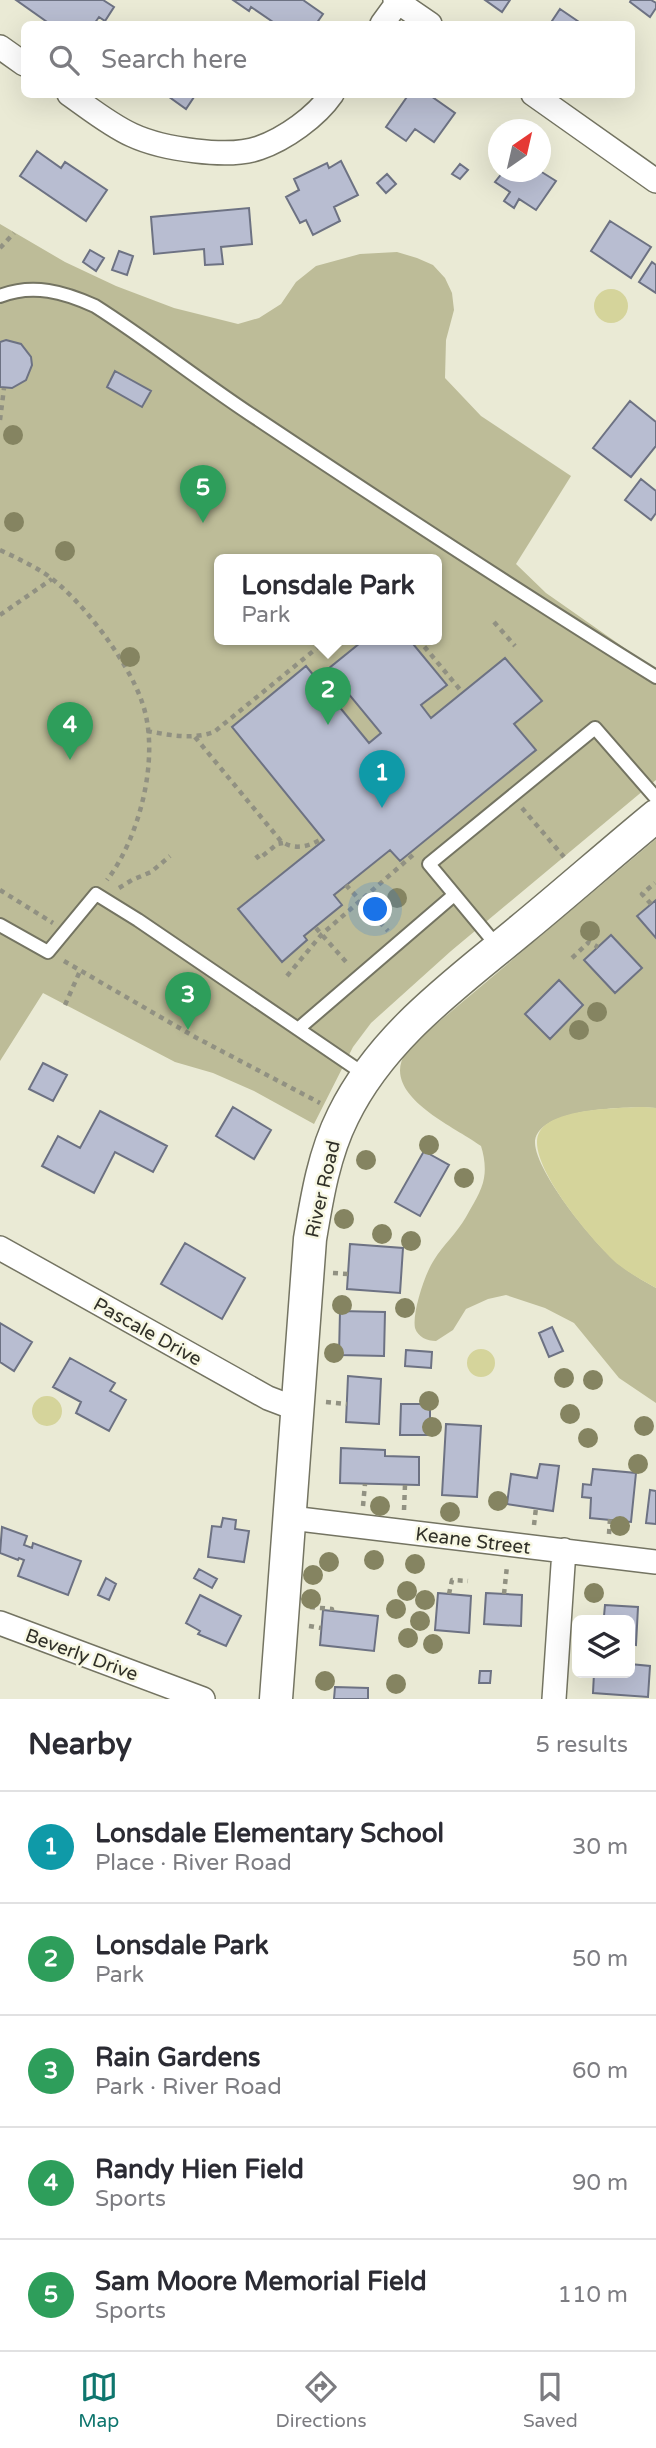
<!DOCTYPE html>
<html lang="en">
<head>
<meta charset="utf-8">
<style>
	:root { --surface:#fff; --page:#f7f7f7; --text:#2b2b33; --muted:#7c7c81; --line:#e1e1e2; --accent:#0f766e }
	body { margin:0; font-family:"Varela Round",sans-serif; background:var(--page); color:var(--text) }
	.controls { position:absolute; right:21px; bottom:21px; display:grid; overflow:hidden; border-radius:10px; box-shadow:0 7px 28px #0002 }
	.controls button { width:63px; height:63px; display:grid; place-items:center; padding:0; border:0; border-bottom:2px solid var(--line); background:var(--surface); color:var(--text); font:35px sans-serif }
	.compass { position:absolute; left:488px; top:119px; width:63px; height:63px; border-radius:50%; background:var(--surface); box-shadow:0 7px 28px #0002; rotate:34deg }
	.you { position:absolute; left:376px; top:910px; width:24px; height:24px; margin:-18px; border:5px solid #fff; border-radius:50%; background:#1a73e8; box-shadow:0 0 0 10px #1a73e833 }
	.badge { display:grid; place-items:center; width:46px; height:46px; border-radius:50%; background:var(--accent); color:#fff; font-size:23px; font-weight:700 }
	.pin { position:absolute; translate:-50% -58px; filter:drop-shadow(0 2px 4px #0008) }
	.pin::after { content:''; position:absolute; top:37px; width:24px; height:21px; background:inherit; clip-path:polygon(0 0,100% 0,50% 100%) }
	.popup { position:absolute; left:214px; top:554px; width:228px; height:91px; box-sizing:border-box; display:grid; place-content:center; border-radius:10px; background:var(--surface); filter:drop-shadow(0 2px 5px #0005); font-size:23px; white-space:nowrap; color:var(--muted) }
	.popup b { font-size:26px; color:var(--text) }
	.popup::after { content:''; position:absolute; left:50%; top:100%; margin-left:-14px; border:14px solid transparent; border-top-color:var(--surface) }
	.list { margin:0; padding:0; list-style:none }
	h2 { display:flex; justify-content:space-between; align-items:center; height:91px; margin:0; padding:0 28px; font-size:30px }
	h2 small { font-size:23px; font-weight:400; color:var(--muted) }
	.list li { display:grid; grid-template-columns:46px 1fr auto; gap:21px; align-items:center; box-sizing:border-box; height:112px; padding:0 28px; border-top:2px solid var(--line) }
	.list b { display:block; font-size:26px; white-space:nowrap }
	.list p { margin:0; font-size:23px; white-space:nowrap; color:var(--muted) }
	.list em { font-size:23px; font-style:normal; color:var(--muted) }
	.icon { flex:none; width:38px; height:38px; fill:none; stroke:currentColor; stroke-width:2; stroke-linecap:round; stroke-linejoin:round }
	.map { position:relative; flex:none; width:656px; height:1699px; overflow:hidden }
	.search { position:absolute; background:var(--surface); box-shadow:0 7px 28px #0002; left:21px; right:21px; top:21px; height:77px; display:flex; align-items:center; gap:18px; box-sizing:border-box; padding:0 24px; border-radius:10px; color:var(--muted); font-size:26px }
	.sheet { height:651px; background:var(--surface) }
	nav { display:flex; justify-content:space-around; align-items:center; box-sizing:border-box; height:98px; border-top:2px solid var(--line); background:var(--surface); font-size:19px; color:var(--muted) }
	nav a { display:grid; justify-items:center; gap:4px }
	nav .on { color:var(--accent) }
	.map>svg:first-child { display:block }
</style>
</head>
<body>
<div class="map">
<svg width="656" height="1699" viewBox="0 0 656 1699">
	<rect width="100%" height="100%" fill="#eaead5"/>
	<path fill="#bdbc98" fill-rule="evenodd" d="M 0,224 L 65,262 L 116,286 L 174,308 L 238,324 L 259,318 L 281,304 L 296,282 L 316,266 L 360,254 L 397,252 L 417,258 L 433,265 L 445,278 L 452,293 L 454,310 L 446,340 L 445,378 L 481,416 L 571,476 L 516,564 L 546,593 L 656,670 L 656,780 L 451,951 L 371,1023 L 353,1047 L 314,1124 L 254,1091 L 213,1073 L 175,1062 L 43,993 L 0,1061 ZM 219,559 L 436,559 L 436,639 L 219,639 Z
		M 656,839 L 656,1108 C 632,1106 535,1107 535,1143 C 536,1173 596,1246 620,1265 C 631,1274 644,1281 656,1288 L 656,1403 L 619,1378 L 574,1323 L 545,1308 L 506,1295 L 488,1299 L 466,1309 L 453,1330 L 436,1341 C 427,1341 418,1337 415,1328 C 412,1313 425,1273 434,1260 C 443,1245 457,1233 466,1217 C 472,1206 482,1191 484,1178 C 486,1168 484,1155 481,1146 C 456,1127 378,1095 406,1052 C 410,1047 417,1041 422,1036 Z"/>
	<path fill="#d5d49b" d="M594 306a17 17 0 1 1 34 0a17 17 0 1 1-34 0Z
		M 643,1107 L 656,1108 L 656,1288 C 644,1281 630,1274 619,1265 C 597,1247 521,1159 540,1131 C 555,1108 618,1108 643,1107 Z
		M467 1363a14 14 0 1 1 28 0a14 14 0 1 1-28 0Z
		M32 1411a15 15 0 1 1 30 0a15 15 0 1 1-30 0Z"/>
	<path fill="#b8bdd1" stroke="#6d7283" stroke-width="2" d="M 16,0 L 103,0 L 114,7 L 105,21 L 99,17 L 94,24 L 50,24 Z
		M 233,0 L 303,0 L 323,14 L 316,24 L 276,24 L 251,7 L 249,11 Z
		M 485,0 L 510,0 L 502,12 Z
		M 631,0 L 651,0 L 656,3 L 656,8 L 650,17 L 630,2 Z
		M 560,9 L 582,24 L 550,24 Z
		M 165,94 L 196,94 L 186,109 Z
		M 409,94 L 428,94 L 455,113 L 434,142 L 415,129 L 406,141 L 386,127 Z
		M 37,151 L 61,168 L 65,162 L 107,190 L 86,221 L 20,176 Z
		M 341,161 L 358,195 L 334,207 L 340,221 L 313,235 L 306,220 L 300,223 L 286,197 L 299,190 L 294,179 L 327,163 L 329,168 Z
		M 460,164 L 468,170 L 460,179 L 452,174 Z
		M 540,171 L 556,181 L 536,210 L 519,199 L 514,208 L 504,201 L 510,192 L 495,182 L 503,172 Z
		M 387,174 L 396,184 L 386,193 L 377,183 Z
		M 249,208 L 252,244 L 221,247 L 223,264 L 205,265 L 204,249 L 154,254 L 151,217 Z
		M 610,221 L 651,247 L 631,278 L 591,251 Z
		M 90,250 L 104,258 L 96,271 L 83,262 Z
		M 119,251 L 133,256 L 127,275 L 112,270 Z
		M 652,262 L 656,265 L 656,293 L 639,282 Z
		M 6,340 L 21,344 L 31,357 L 32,365 L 26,380 L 12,388 L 0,387 L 0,342 Z
		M 115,371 L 151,391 L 142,407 L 107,387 Z
		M 630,401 L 656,422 L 656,446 L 631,477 L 593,448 Z
		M 641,479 L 656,491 L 656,513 L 651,520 L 625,500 Z
		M 365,639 L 409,639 L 447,685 L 421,705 L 431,718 L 505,658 L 542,701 L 514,724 L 536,750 L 400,861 L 390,850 L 334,895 L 342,905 L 304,936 L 307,940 L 282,962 L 238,909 L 324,840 L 232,727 L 306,666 L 369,743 L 381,733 L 328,669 Z
		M 656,900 L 656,938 L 637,916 Z
		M 611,935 L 642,968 L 615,993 L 584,960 Z
		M 559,980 L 583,1005 L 550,1039 L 525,1014 Z
		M 43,1063 L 67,1075 L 53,1101 L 29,1089 Z
		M 233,1107 L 271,1130 L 254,1159 L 216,1136 Z
		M 100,1111 L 167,1146 L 153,1172 L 115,1152 L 94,1193 L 42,1166 L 58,1136 L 80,1148 Z
		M 424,1151 L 449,1165 L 420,1216 L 395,1202 Z
		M 185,1243 L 245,1278 L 222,1319 L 161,1284 Z
		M 350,1244 L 403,1248 L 400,1293 L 347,1289 Z
		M 340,1311 L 385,1312 L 384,1356 L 339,1355 Z
		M 0,1323 L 32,1342 L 14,1371 L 0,1362 Z
		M 552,1327 L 563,1351 L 549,1357 L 539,1333 Z
		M 406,1350 L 432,1352 L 431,1368 L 405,1366 Z
		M 70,1358 L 115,1383 L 110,1391 L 126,1400 L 109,1431 L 76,1413 L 81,1402 L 53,1387 Z
		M 348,1376 L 381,1379 L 379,1424 L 346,1422 Z
		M 401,1404 L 430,1404 L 430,1435 L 400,1435 Z
		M 446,1424 L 481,1426 L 477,1497 L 442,1495 Z
		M 341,1448 L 385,1450 L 385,1456 L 419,1457 L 419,1485 L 340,1483 Z
		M 540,1464 L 559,1466 L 553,1511 L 507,1504 L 511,1474 L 537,1478 Z
		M 593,1469 L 636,1473 L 631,1522 L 590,1518 L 591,1498 L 582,1497 L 583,1484 L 591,1485 Z
		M 650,1490 L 656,1491 L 656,1524 L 646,1523 Z
		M 223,1518 L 236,1520 L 235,1529 L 249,1531 L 244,1562 L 208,1557 L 212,1526 L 221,1527 Z
		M 2,1527 L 27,1536 L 24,1545 L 32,1548 L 33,1543 L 81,1561 L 68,1595 L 18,1576 L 24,1560 L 19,1558 L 18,1560 L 0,1553 Z
		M 199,1569 L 217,1579 L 212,1588 L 194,1578 Z
		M 106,1578 L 116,1584 L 109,1600 L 98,1595 Z
		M 438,1593 L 471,1596 L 469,1633 L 435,1630 Z
		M 486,1593 L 522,1595 L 521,1626 L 484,1624 Z
		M 200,1595 L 241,1616 L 226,1646 L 198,1634 L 200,1631 L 186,1623 Z
		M 605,1605 L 638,1607 L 636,1645 L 630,1644 L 630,1620 L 599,1620 L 600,1616 L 604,1616 Z
		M 323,1610 L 378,1616 L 374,1651 L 320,1645 Z
		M 630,1664 L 650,1666 L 648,1697 L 593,1693 L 594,1673 L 630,1673 Z
		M 480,1671 L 491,1671 L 490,1683 L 479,1683 Z
		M 335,1687 L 368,1688 L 368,1699 L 334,1699 Z"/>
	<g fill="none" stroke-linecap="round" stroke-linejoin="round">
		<defs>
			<path id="lane" d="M 0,296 C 33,283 64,292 95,306 C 150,341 201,382 256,418 C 388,506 521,593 656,677
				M 0,925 L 48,952 L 96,894 L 138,920 L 367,1076
				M 498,947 L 429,864 L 595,728 L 656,798
				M 298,1029 L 454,895"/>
			<path id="street" d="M 395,0 L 430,24
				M 382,24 L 398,2
				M 0,47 L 24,64
				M 69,94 C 89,108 110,125 132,135 C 162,149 228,159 259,148 C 285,139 316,117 332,94
				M 533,94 L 656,181
				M 0,1248 L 268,1398 L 297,1409
				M 291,1518 L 656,1562
				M 0,1623 L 203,1699
				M 554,1699 L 564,1550"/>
			<path id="secondary" d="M 276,1699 L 310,1239 C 317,1197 324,1154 343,1116 C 382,1036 456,984 522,929 C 567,892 611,853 656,816"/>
		</defs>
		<use href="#lane" stroke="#747462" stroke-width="16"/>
		<use href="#street" stroke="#747462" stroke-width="26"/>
		<use href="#secondary" stroke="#747462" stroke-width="35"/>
		<path stroke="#919182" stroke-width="4.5" stroke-dasharray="5 5" stroke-linecap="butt" d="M 0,248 L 14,233
			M 0,420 L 4,388
			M 0,550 C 17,558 32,565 47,575 C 82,600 128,661 142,702 C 161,755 140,837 107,880
			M 0,615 L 52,579
			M 494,622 L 515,646
			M 418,639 L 462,692
			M 147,731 C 169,735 192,740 214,732 L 328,639
			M 195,737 L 280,840 C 293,851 309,847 323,838
			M 522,808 L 564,857
			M 256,855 L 259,859 L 277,844 L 283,843
			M 346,885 L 388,931
			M 119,888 L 132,880 L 151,872 L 170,856
			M 0,890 L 53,923
			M 651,904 L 642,894 L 655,883
			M 316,928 L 348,964
			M 572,958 L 589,942 L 598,947
			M 64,961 L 195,1037 L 320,1103
			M 287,976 L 322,934 L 413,855
			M 65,1005 L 80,971
			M 333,1273 L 348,1274
			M 326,1402 L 347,1404
			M 363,1506 L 365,1484
			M 404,1510 L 405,1485
			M 534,1525 L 536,1508
			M 609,1534 L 610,1519
			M 449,1594 L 452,1580 L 468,1581
			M 504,1594 L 507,1566
			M 310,1607 L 332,1609 L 332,1611
			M 309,1626 L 321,1628"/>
		<use href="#lane" stroke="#fff" stroke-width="12"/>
		<use href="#street" stroke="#fff" stroke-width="23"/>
		<use href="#secondary" stroke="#fff" stroke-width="32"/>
	</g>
	<g fill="#858461">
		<circle cx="13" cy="435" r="10"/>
		<circle cx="14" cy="522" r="10"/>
		<circle cx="65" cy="551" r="10"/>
		<circle cx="130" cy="657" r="10"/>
		<circle cx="397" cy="898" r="10"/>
		<circle cx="590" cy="931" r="10"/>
		<circle cx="597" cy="1012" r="10"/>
		<circle cx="579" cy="1030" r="10"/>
		<circle cx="429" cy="1145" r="10"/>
		<circle cx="366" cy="1160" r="10"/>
		<circle cx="464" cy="1178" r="10"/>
		<circle cx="344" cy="1219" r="10"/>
		<circle cx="382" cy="1234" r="10"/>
		<circle cx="411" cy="1241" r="10"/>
		<circle cx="342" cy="1305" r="10"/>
		<circle cx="405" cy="1308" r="10"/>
		<circle cx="334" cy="1353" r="10"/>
		<circle cx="564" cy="1378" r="10"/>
		<circle cx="593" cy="1380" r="10"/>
		<circle cx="429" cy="1401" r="10"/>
		<circle cx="570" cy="1414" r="10"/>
		<circle cx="644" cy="1426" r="10"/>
		<circle cx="432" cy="1427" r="10"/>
		<circle cx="588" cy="1438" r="10"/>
		<circle cx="638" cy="1464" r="10"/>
		<circle cx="498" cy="1501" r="10"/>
		<circle cx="380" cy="1506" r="10"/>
		<circle cx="450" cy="1512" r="10"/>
		<circle cx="620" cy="1526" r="10"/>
		<circle cx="374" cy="1560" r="10"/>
		<circle cx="329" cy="1562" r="10"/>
		<circle cx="415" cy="1564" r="10"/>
		<circle cx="313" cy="1575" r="10"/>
		<circle cx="407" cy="1591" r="10"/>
		<circle cx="594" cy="1593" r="10"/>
		<circle cx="311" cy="1599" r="10"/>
		<circle cx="425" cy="1600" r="10"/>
		<circle cx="396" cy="1609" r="10"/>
		<circle cx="420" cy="1621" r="10"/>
		<circle cx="408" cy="1638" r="10"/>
		<circle cx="433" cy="1644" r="10"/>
		<circle cx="325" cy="1681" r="10"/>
		<circle cx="396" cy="1684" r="10"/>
	</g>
	<g text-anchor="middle" stroke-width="5" stroke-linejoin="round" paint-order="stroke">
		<g font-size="19" fill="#303028" stroke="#f7f7e2">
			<text transform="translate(322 1189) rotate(-77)" y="7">River Road</text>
			<text transform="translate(148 1331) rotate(29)" y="7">Pascale Drive</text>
			<text transform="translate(473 1540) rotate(7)" y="7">Keane Street</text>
			<text transform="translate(82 1654) rotate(20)" y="7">Beverly Drive</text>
		</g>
	</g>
</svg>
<div class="controls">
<button><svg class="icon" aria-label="layers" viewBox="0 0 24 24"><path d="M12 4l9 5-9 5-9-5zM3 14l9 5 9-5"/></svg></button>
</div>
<svg class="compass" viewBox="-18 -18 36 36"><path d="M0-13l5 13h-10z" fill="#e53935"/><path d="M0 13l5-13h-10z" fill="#7c7c81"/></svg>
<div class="you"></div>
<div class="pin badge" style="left:382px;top:808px;background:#0f9aa8">1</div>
<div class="pin badge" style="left:328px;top:725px;background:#2e9e5b">2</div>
<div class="popup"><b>Lonsdale Park</b>Park</div>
<div class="pin badge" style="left:188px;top:1030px;background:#2e9e5b">3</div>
<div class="pin badge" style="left:70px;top:760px;background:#2e9e5b">4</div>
<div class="pin badge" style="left:203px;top:523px;background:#2e9e5b">5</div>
<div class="search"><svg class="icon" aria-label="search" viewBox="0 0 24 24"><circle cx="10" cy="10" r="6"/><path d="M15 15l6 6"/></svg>Search here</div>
</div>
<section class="sheet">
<h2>Nearby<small>5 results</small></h2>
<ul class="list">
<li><span class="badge" style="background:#0f9aa8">1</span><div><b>Lonsdale Elementary School</b><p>Place · River Road</p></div><em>30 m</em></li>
<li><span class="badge" style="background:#2e9e5b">2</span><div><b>Lonsdale Park</b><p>Park</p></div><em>50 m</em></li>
<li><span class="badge" style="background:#2e9e5b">3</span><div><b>Rain Gardens</b><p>Park · River Road</p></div><em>60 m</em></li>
<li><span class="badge" style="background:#2e9e5b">4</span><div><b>Randy Hien Field</b><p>Sports</p></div><em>90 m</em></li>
<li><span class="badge" style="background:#2e9e5b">5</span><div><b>Sam Moore Memorial Field</b><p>Sports</p></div><em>110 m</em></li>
</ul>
</section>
<nav>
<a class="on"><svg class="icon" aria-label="map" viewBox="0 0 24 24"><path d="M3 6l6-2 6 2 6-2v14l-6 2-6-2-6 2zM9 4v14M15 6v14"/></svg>Map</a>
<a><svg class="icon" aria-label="directions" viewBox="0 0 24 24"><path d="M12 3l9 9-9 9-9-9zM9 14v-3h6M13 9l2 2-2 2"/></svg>Directions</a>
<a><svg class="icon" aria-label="saved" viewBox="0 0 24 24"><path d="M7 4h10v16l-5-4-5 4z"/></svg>Saved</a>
</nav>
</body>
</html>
